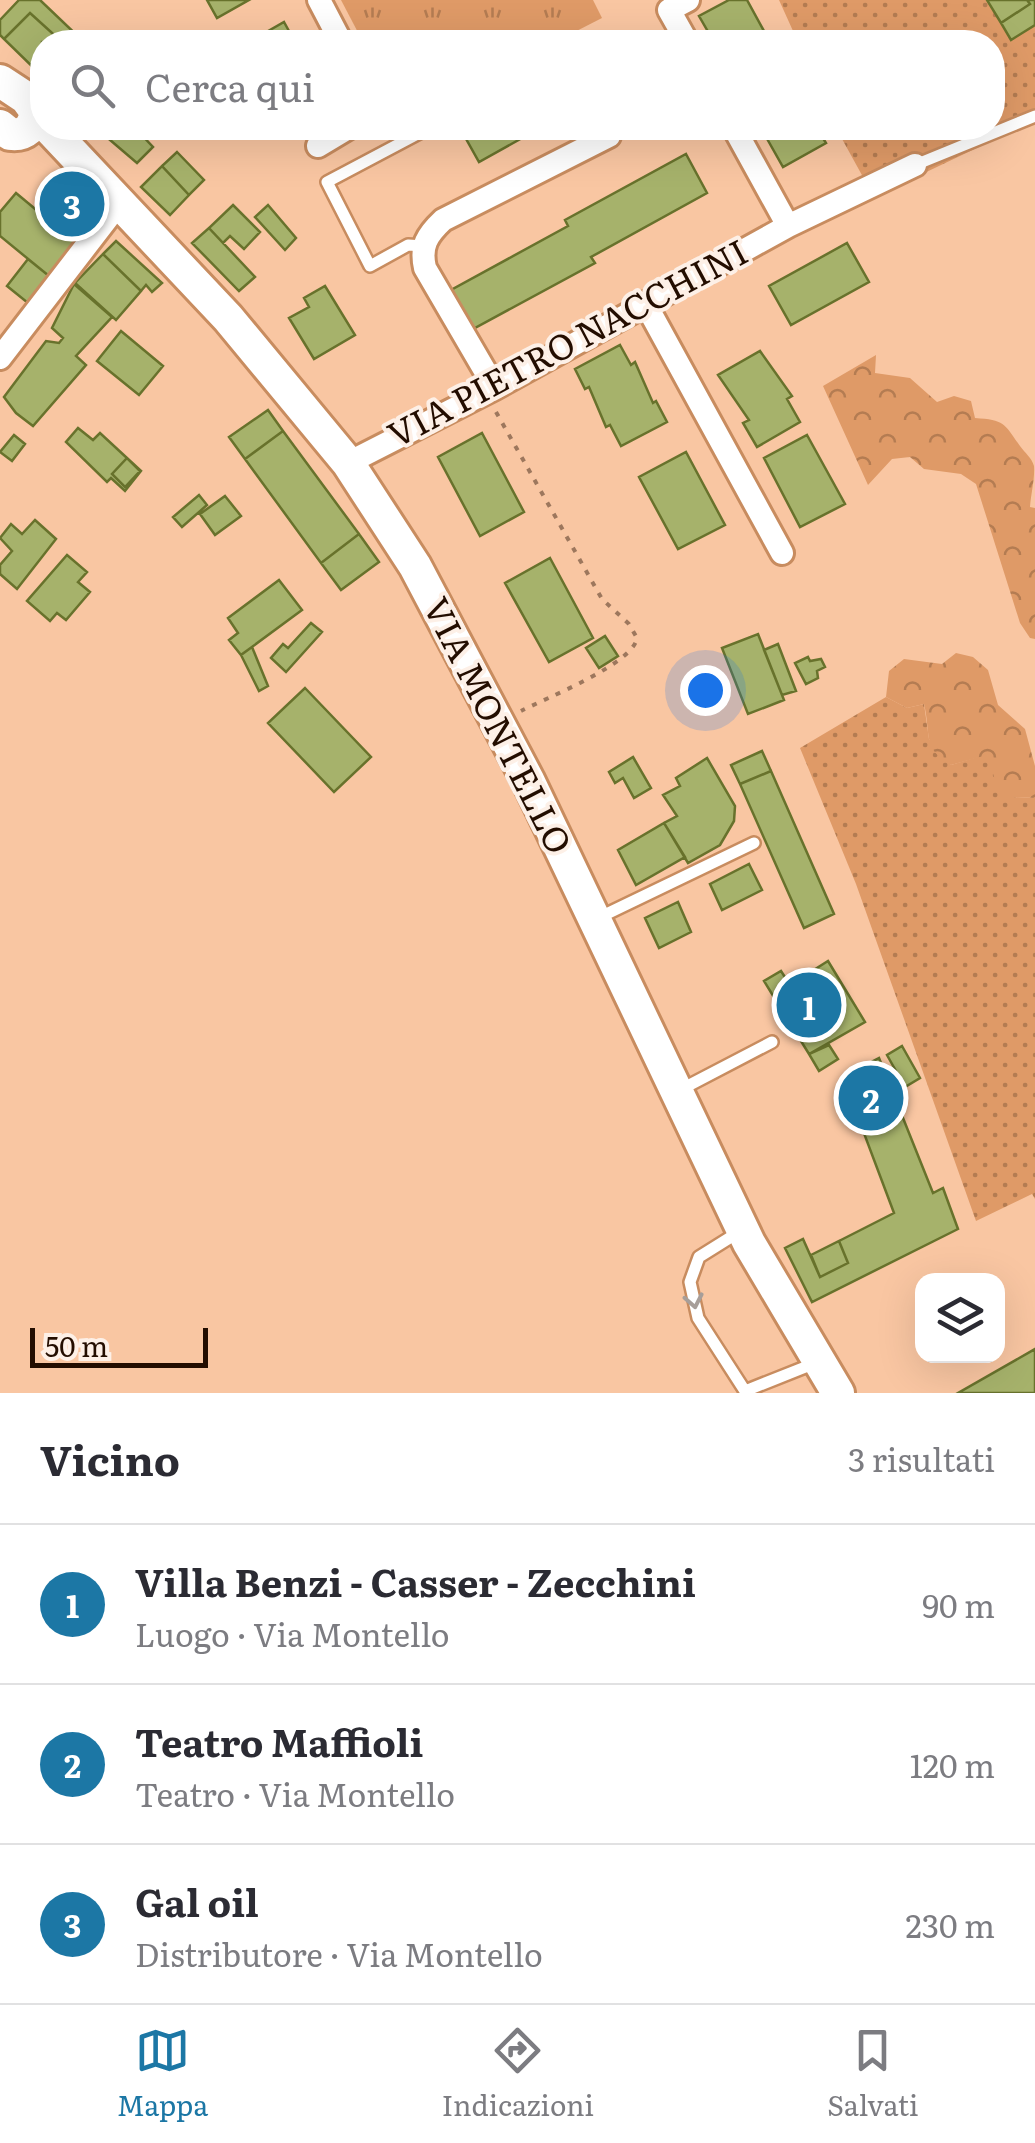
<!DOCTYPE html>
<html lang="it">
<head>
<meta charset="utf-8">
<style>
	:root { --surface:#fff; --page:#f7f7f7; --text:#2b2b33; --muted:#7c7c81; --line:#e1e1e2; --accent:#1c77a5 }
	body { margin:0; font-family:Literata,serif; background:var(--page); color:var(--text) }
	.controls { position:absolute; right:30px; bottom:30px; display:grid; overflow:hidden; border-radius:20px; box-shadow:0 10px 40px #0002 }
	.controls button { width:90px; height:90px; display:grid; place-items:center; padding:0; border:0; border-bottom:2px solid var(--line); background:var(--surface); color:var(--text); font:50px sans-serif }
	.scale { position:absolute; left:30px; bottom:25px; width:178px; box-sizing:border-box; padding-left:10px; border:5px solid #230d00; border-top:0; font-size:28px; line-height:35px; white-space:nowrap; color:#230d00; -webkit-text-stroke:8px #fdf0e7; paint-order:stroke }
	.you { position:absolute; left:705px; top:690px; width:35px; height:35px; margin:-25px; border:8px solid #fff; border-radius:50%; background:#1a73e8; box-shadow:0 0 0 15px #1a73e833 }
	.badge { display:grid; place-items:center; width:65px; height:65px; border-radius:50%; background:var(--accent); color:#fff; font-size:32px; font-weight:700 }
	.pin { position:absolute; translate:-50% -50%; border:5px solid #fff; box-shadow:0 2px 10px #0006 }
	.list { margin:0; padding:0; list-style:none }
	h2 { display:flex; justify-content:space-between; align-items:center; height:130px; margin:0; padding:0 40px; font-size:42px }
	h2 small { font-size:32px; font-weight:400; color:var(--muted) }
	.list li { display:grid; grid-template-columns:65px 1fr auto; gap:30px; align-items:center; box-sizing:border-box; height:160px; padding:0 40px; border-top:2px solid var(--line) }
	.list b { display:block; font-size:38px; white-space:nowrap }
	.list p { margin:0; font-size:32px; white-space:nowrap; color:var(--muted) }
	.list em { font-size:32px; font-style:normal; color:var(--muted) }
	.icon { flex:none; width:55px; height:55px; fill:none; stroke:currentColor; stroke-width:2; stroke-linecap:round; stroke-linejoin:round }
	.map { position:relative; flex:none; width:1035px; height:1393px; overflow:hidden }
	.search { position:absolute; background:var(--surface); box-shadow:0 10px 40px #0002; left:30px; right:30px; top:30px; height:110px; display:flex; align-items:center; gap:25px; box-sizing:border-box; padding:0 35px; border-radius:40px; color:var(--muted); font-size:38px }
	.sheet { height:610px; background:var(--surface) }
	nav { display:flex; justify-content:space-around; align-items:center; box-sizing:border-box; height:140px; border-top:2px solid var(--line); background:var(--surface); font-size:28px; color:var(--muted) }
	nav a { display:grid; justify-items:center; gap:5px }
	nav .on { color:var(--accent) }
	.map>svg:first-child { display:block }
</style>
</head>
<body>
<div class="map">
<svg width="1035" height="1393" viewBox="0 0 1035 1393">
	<defs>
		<pattern id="grass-dots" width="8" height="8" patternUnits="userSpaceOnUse" patternTransform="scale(2.5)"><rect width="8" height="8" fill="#df9a67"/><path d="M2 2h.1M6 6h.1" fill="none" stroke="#b47c52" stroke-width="1.8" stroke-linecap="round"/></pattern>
		<pattern id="forest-crowns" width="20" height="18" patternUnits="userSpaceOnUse" patternTransform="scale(2.5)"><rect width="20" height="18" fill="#df9a67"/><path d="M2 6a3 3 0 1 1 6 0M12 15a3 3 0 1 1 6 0" fill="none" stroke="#b47c52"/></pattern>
		<pattern id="park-tufts" width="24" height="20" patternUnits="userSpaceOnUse" patternTransform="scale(2.5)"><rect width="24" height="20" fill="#df9a67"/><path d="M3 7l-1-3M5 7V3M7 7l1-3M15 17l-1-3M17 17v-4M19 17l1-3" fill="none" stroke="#b47c52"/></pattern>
	</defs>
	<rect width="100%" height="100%" fill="#f9c6a2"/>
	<path fill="url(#grass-dots)" d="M 779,0 L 1035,0 L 1035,120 L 874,197 L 836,128 L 992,128 L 992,42 L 798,42 Z
		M 886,697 L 907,708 L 924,704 L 929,739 L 951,765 L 987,754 L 1014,797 L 1035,798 L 1035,1199 L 1032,1194 L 976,1221 L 856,884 L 800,748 Z"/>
	<path fill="url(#forest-crowns)" d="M 876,355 L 875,373 L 910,378 L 937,402 L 954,396 L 971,401 L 975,418 C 1006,420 1004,424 1020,446 C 1025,453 1032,458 1034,466 C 1035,478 1031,494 1030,507 L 1035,508 L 1035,639 L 1030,638 L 1020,623 L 976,484 L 961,474 L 924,469 L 910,457 L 892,459 L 868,485 L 823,386 Z
		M 956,653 L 973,657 L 988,670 L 998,705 L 1025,729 L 1035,766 L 1035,798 L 1014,797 L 998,789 L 987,755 L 951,765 C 922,749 931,733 924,704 L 907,708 L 886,697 L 889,671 L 904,659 L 942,664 Z"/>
	<path fill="url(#park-tufts)" d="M 341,0 L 593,0 L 602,18 L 555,42 L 363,42 Z"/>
	<path fill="#a6b26b" stroke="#68722c" stroke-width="2.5" d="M 19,0 L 40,0 L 84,42 L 62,42 L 30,13 L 4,39 L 0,35 L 0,20 Z
		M 207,0 L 249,0 L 217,18 Z
		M 729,0 L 747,0 L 770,42 L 714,42 L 699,16 Z
		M 987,0 L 1027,0 L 1030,4 L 1001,23 Z
		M 1027,0 L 1035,0 L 1035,25 L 1011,40 L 1001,23 L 1030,4 Z
		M 30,13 L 62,42 L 42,42 L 42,76 L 4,39 Z
		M 284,22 L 295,42 L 249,42 Z
		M 96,128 L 135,128 L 153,147 L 137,163 Z
		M 460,128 L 540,128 L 479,162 Z
		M 761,128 L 817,128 L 826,143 L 783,167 Z
		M 177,152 L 204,180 L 189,195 L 162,166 Z
		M 686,154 L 707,193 L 591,257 L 595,263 L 473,329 L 451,290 L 568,226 L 565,220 Z
		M 162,166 L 189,195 L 170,215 L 141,187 Z
		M 70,181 L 88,200 L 59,229 L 39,212 Z
		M 16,193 L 76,243 L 49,276 L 0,236 L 0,212 Z
		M 233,205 L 260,232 L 244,249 L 230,236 L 223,243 L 209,228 Z
		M 268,205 L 296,238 L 285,250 L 255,217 Z
		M 209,228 L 255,277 L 239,291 L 192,243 Z
		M 116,241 L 162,283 L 152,292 L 146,285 L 141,291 L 103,254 Z
		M 847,243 L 869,282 L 791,325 L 769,286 Z
		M 103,254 L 141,291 L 116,320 L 75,283 Z
		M 28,259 L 49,276 L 28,303 L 7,286 Z
		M 74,284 L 112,317 L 76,356 L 86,365 L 33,426 L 16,413 L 4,397 L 46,341 L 59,343 L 63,338 L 52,328 Z
		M 325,286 L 355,335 L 314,359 L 289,318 L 309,307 L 304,298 Z
		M 121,331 L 163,366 L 139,395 L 97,361 Z
		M 620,345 L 631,365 L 635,362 L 653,403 L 656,401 L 667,422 L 621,446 L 610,425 L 606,427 L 589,387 L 585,389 L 575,369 Z
		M 760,351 L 792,396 L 787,399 L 800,422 L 757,447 L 743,423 L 749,420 L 718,375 Z
		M 268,410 L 283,431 L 245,459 L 229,437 Z
		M 78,428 L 93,440 L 100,433 L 141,471 L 125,491 L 111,478 L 107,482 L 66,442 Z
		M 283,431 L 359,534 L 321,563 L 245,459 Z
		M 482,433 L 524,512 L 480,536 L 438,457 Z
		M 14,435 L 25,444 L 12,461 L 0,452 Z
		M 807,435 L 845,504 L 800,527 L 764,458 Z
		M 686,452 L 725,525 L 678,549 L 639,477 Z
		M 127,458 L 140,471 L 125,487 L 112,474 Z
		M 199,495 L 207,505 L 182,527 L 173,517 Z
		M 225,496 L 241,516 L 215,535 L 200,514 Z
		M 35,520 L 56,539 L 17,589 L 0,574 L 0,565 L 12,551 L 0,538 L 11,524 L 22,534 Z
		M 359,534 L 379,562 L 341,590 L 321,563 Z
		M 67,555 L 87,572 L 78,582 L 90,592 L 66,620 L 57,613 L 50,621 L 27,601 Z
		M 550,558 L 593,638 L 549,662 L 505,583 Z
		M 279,580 L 302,610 L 241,655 L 229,640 L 238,633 L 228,618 Z
		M 311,623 L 322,632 L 286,672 L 271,658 L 283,644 L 288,648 Z
		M 758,634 L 784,700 L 748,714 L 722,648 Z
		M 605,636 L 618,656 L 599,668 L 586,648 Z
		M 778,644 L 796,691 L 782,695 L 764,650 Z
		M 252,647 L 268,686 L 259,691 L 241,655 Z
		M 808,657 L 810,661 L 821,659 L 825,667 L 817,671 L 818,678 L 806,684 L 795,663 Z
		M 305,688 L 371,757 L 334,792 L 268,723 Z
		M 762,751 L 771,771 L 740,784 L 731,765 Z
		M 633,757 L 651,788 L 634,798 L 623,778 L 615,783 L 609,772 Z
		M 707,758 L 735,806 L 734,821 L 720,845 L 688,863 L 664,823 L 677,816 L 663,795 L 680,786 L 676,778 Z
		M 771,771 L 834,914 L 804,928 L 740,784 Z
		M 664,823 L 685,857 L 636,885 L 618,850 Z
		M 749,864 L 762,890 L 722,910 L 710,884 Z
		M 678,902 L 691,932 L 659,948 L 645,918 Z
		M 828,961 L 865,1022 L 809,1054 L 775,999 L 792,988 L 790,985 Z
		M 781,971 L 792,988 L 775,999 L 764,981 Z
		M 829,1045 L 838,1059 L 819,1071 L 809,1054 Z
		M 902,1046 L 920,1078 L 905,1087 L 887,1055 Z
		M 879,1058 L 933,1193 L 943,1188 L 958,1229 L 812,1302 L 785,1248 L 803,1239 L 820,1277 L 848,1263 L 839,1241 L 894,1213 L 862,1128 L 871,1124 L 852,1072 Z
		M 839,1241 L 848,1263 L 820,1277 L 811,1255 Z
		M 1035,1349 L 1035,1393 L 958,1393 Z"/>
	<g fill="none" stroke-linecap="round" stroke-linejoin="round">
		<defs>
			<path id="lane" d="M 915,165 L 1035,116
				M 424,246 L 408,245 L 370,266 L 327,182 L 429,128
				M 596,919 L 754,843
				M 678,1091 L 772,1042
				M 739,1232 L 699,1257 L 690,1282 L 698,1318 L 745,1391 L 818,1362"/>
			<path id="street" d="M 319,0 L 341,42
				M 687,42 L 669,10 L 688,0
				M 734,128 L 788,226
				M 318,146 L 348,128
				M 645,303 L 782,553
				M 0,358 L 120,202
				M 495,388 L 425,268 C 420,246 427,235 443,220 L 609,136
				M 348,463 L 495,388 L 788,226 L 915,165"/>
			<path id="secondary" d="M 0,81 L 26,98 L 42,120
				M 0,126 L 10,134 C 25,136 35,127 35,112
				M 49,128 L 228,318 L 348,463 L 415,566 L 528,780 L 749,1243 L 838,1393"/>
		</defs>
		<use href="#lane" stroke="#c88c5f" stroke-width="16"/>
		<use href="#street" stroke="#c88c5f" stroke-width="28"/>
		<use href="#secondary" stroke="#c88c5f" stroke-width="38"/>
		<path stroke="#9d775d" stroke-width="4" stroke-dasharray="5 8" stroke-linecap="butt" d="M 496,412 L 602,599 L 629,624 L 637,638 C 633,664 546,698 521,711"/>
		<use href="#lane" stroke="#fff" stroke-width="11"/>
		<use href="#street" stroke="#fff" stroke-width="22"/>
		<use href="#secondary" stroke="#fff" stroke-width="32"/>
	</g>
	<defs><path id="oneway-chevron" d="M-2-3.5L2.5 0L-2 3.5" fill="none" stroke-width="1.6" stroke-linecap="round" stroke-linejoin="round" transform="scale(2.5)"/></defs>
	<use stroke="#a79e99" href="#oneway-chevron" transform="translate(694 1301) rotate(79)"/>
	<g text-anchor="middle" stroke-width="8" stroke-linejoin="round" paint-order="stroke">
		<g font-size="35" fill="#230d00" stroke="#fdf0e7">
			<text transform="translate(568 344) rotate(-28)" y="12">VIA PIETRO NACCHINI</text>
			<text transform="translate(497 726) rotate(63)" y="12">VIA MONTELLO</text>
		</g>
	</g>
</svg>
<div class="controls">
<button><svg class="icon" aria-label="layers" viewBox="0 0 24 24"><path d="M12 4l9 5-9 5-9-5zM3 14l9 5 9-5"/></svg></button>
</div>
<div class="scale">50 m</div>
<div class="you"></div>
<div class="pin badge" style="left:809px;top:1005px">1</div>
<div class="pin badge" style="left:871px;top:1098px">2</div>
<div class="pin badge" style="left:72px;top:204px">3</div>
<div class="search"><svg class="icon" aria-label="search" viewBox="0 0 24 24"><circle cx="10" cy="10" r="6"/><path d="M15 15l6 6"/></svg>Cerca qui</div>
</div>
<section class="sheet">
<h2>Vicino<small>3 risultati</small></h2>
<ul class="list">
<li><span class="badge">1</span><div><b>Villa Benzi - Casser - Zecchini</b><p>Luogo · Via Montello</p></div><em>90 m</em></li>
<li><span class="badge">2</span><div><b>Teatro Maffioli</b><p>Teatro · Via Montello</p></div><em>120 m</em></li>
<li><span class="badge">3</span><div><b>Gal oil</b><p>Distributore · Via Montello</p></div><em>230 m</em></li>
</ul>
</section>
<nav>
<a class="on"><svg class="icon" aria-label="map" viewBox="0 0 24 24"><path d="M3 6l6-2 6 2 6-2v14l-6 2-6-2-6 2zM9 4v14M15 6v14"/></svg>Mappa</a>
<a><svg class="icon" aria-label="directions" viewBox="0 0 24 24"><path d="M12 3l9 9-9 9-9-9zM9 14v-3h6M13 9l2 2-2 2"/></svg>Indicazioni</a>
<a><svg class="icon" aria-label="saved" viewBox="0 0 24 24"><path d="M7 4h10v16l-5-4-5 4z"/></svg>Salvati</a>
</nav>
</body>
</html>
